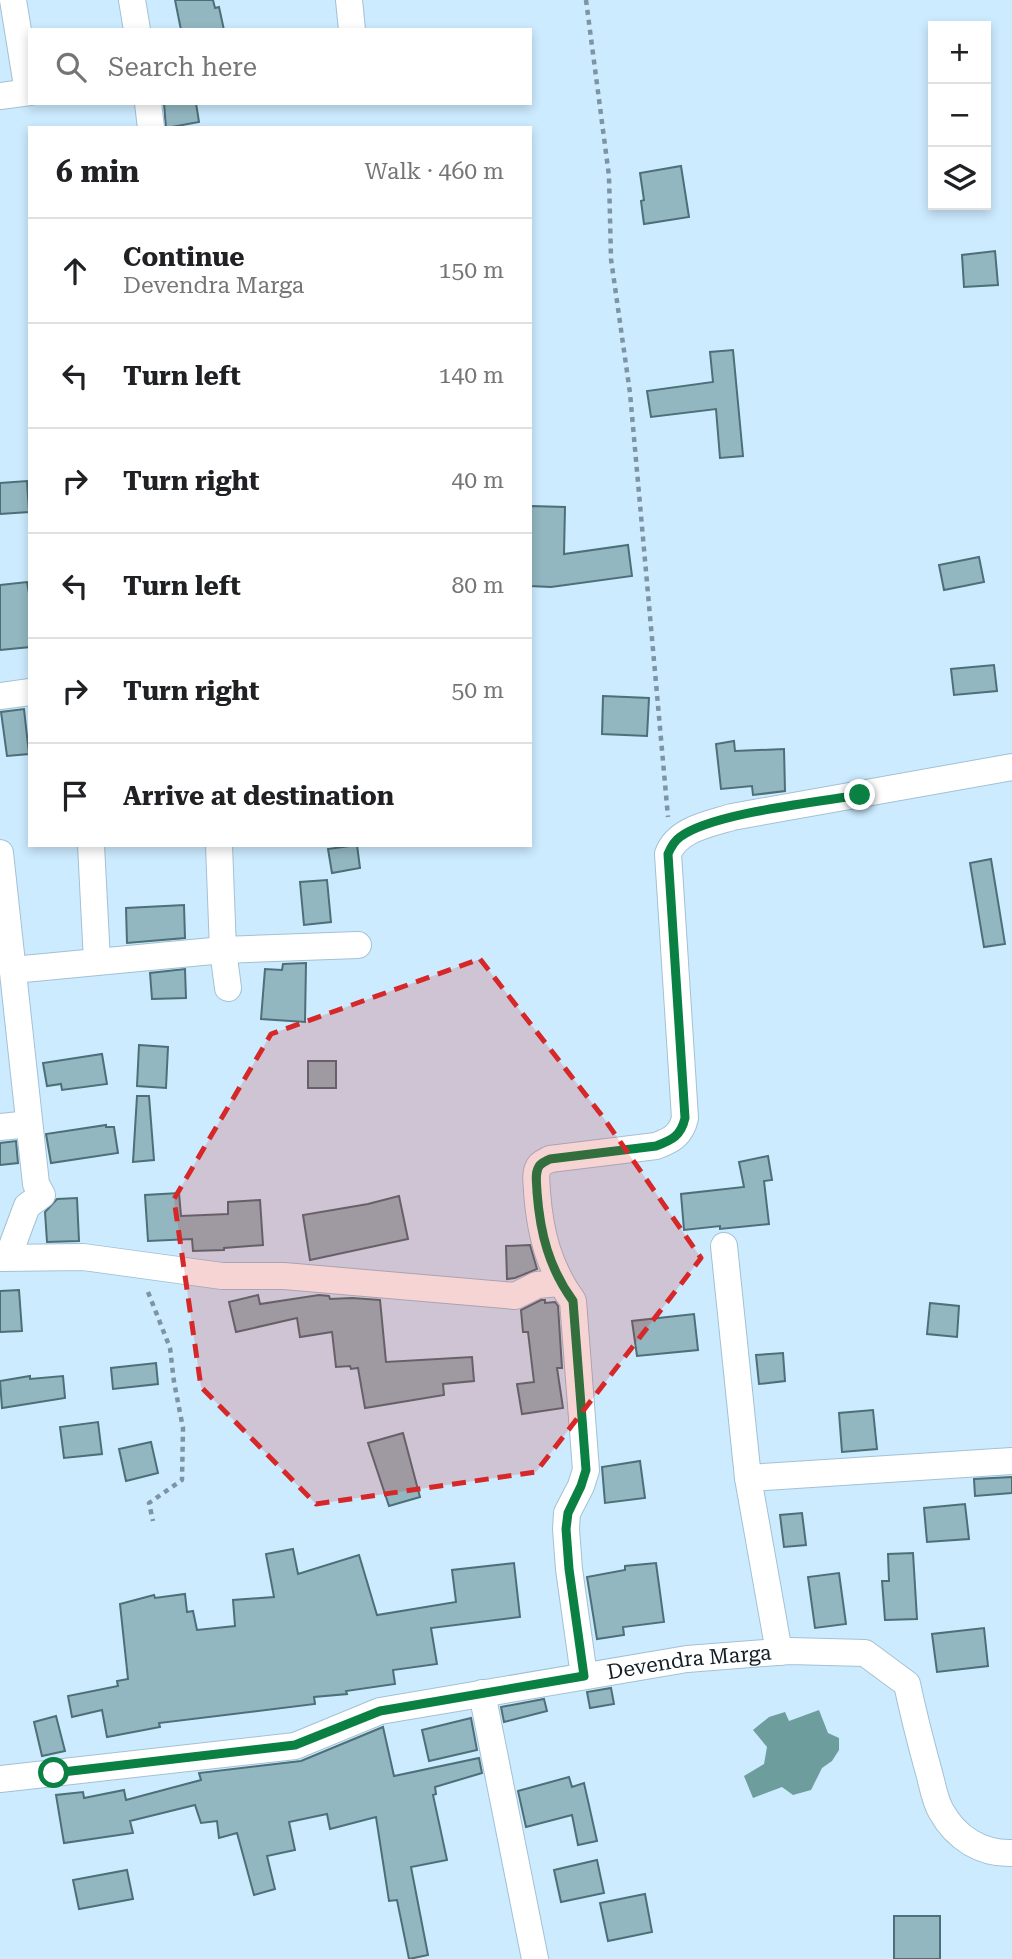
<!DOCTYPE html>
<html lang="en">
<head>
<meta charset="utf-8">
<style>
	:root { --surface:#fff; --page:#f6f6f6; --text:#202124; --muted:#757577; --line:#e0e0e0 }
	body { margin:0; font-family:"Roboto Serif",serif; background:var(--page); color:var(--text) }
	.controls { position:absolute; right:21px; top:21px; display:grid; overflow:hidden; border-radius:0px; box-shadow:0 4px 10px #0003 }
	.controls button { width:63px; height:63px; display:grid; place-items:center; padding:0; border:0; border-bottom:2px solid var(--line); background:var(--surface); color:var(--text); font:35px sans-serif }
	.stop { position:absolute; width:21px; height:21px; margin:-16px; border:5px solid #0b8043; border-radius:50%; background:#fff }
	.stop.end { background:#0b8043; border-color:#fff; box-shadow:0 2px 7px #0008 }
	.list { margin:0; padding:0; list-style:none }
	h2 { display:flex; justify-content:space-between; align-items:center; height:91px; margin:0; padding:0 28px; font-size:30px }
	h2 small { font-size:23px; font-weight:400; color:var(--muted) }
	.list li { display:grid; grid-template-columns:46px 1fr auto; gap:21px; align-items:center; box-sizing:border-box; height:105px; padding:0 28px; border-top:2px solid var(--line) }
	.list b { display:block; font-size:26px; white-space:nowrap }
	.list p { margin:0; font-size:23px; white-space:nowrap; color:var(--muted) }
	.list em { font-size:23px; font-style:normal; color:var(--muted) }
	.icon { flex:none; width:38px; height:38px; fill:none; stroke:currentColor; stroke-width:2; stroke-linecap:round; stroke-linejoin:round }
	.map { position:relative; flex:none; width:1012px; height:1959px; overflow:hidden }
	.search { position:absolute; background:var(--surface); box-shadow:0 4px 10px #0003; left:28px; top:28px; width:504px; height:77px; display:flex; align-items:center; gap:18px; box-sizing:border-box; padding:0 24px; border-radius:0px; color:var(--muted); font-size:26px }
	.panel { position:absolute; background:var(--surface); box-shadow:0 4px 10px #0003; left:28px; top:126px; width:504px; height:721px; border-radius:0px }
	.map>svg:first-child { display:block }
</style>
</head>
<body>
<div class="map">
<svg width="1012" height="1959" viewBox="0 0 1012 1959">
	<rect width="100%" height="100%" fill="#ccebff"/>
	<path fill="#6d9d9c" d="M 819,1710 L 828,1733 L 839,1738 L 839,1750 L 832,1761 L 822,1768 L 811,1790 L 793,1795 L 782,1787 L 753,1798 L 744,1776 L 764,1764 L 767,1747 L 753,1730 L 769,1717 L 785,1712 L 789,1721 Z"/>
	<path fill="#92b7c1" stroke="#4c6f78" stroke-width="2" d="M 175,0 L 213,0 L 215,8 L 219,7 L 224,30 L 181,30 Z
		M 164,103 L 196,103 L 199,122 L 166,128 Z
		M 681,166 L 689,217 L 644,224 L 641,201 L 644,200 L 640,173 Z
		M 995,251 L 998,285 L 964,287 L 962,255 Z
		M 733,350 L 743,456 L 720,458 L 716,409 L 651,417 L 647,391 L 713,382 L 710,352 Z
		M 27,481 L 29,512 L 0,514 L 0,483 Z
		M 531,506 L 565,507 L 564,554 L 628,545 L 632,576 L 551,587 L 530,586 Z
		M 979,557 L 984,582 L 944,590 L 939,565 Z
		M 27,582 L 30,599 L 30,647 L 0,650 L 0,585 Z
		M 994,665 L 997,691 L 954,695 L 951,669 Z
		M 603,696 L 649,698 L 647,736 L 602,734 Z
		M 24,709 L 29,754 L 7,756 L 1,712 Z
		M 734,741 L 735,751 L 784,749 L 785,791 L 753,795 L 752,786 L 721,789 L 716,744 Z
		M 357,845 L 360,868 L 332,873 L 328,849 Z
		M 991,859 L 1005,944 L 984,947 L 970,863 Z
		M 327,880 L 331,922 L 304,925 L 300,882 Z
		M 184,905 L 185,938 L 127,943 L 126,908 Z
		M 306,963 L 305,1022 L 261,1019 L 265,969 L 282,970 L 283,964 Z
		M 185,969 L 186,998 L 152,999 L 150,973 Z
		M 139,1045 L 168,1047 L 166,1088 L 137,1086 Z
		M 102,1054 L 107,1084 L 62,1090 L 61,1084 L 47,1086 L 43,1063 Z
		M 308,1061 L 336,1061 L 336,1088 L 308,1088 Z
		M 137,1096 L 149,1096 L 154,1160 L 133,1162 Z
		M 106,1125 L 106,1127 L 114,1127 L 118,1153 L 51,1163 L 46,1134 Z
		M 16,1141 L 18,1163 L 0,1165 L 0,1143 Z
		M 768,1156 L 772,1180 L 764,1181 L 769,1224 L 720,1229 L 720,1226 L 684,1230 L 681,1194 L 744,1187 L 739,1162 Z
		M 179,1193 L 181,1216 L 228,1214 L 228,1202 L 260,1200 L 263,1245 L 224,1248 L 224,1250 L 193,1251 L 192,1239 L 148,1241 L 145,1195 Z
		M 399,1196 L 408,1239 L 310,1260 L 303,1215 L 368,1204 Z
		M 77,1198 L 79,1241 L 47,1242 L 45,1212 L 57,1199 Z
		M 530,1245 L 537,1269 L 515,1278 L 507,1279 L 506,1246 Z
		M 19,1290 L 22,1331 L 0,1332 L 0,1291 Z
		M 258,1295 L 260,1304 L 319,1295 L 329,1296 L 330,1299 L 352,1298 L 380,1300 L 386,1362 L 472,1357 L 474,1381 L 443,1384 L 444,1395 L 365,1408 L 358,1368 L 351,1369 L 350,1366 L 336,1367 L 332,1332 L 300,1337 L 297,1318 L 236,1332 L 229,1302 Z
		M 541,1300 L 545,1300 L 545,1303 L 555,1302 L 558,1306 L 562,1368 L 557,1368 L 563,1408 L 522,1414 L 517,1384 L 534,1382 L 528,1332 L 523,1332 L 521,1310 Z
		M 930,1303 L 959,1306 L 957,1337 L 927,1334 Z
		M 694,1314 L 698,1350 L 637,1356 L 632,1321 Z
		M 783,1353 L 785,1381 L 759,1384 L 756,1355 Z
		M 156,1363 L 158,1384 L 113,1389 L 111,1368 Z
		M 30,1376 L 30,1379 L 63,1376 L 65,1398 L 2,1408 L 0,1381 Z
		M 873,1410 L 877,1449 L 842,1452 L 839,1413 Z
		M 98,1422 L 102,1454 L 64,1458 L 60,1427 Z
		M 403,1433 L 420,1497 L 389,1506 L 368,1443 Z
		M 151,1442 L 158,1473 L 126,1481 L 119,1449 Z
		M 640,1461 L 645,1498 L 605,1503 L 602,1467 Z
		M 1012,1477 L 1012,1493 L 975,1496 L 974,1479 Z
		M 965,1504 L 969,1539 L 927,1542 L 924,1508 Z
		M 802,1513 L 806,1545 L 784,1547 L 780,1515 Z
		M 293,1549 L 298,1574 L 359,1555 L 377,1615 L 456,1602 L 452,1570 L 514,1563 L 520,1617 L 431,1628 L 437,1664 L 393,1670 L 395,1684 L 346,1691 L 347,1694 L 314,1697 L 315,1704 L 159,1723 L 160,1727 L 107,1737 L 102,1710 L 72,1717 L 68,1696 L 118,1686 L 117,1681 L 128,1679 L 120,1604 L 154,1595 L 155,1598 L 185,1594 L 187,1612 L 193,1611 L 197,1630 L 235,1626 L 233,1600 L 274,1597 L 266,1554 Z
		M 913,1553 L 917,1619 L 885,1620 L 882,1581 L 889,1581 L 888,1554 Z
		M 656,1563 L 664,1622 L 623,1627 L 624,1635 L 597,1639 L 587,1577 L 625,1570 L 625,1566 Z
		M 839,1573 L 846,1624 L 815,1628 L 808,1577 Z
		M 984,1628 L 988,1666 L 937,1672 L 932,1634 Z
		M 611,1688 L 614,1704 L 590,1708 L 587,1692 Z
		M 544,1699 L 547,1711 L 504,1722 L 501,1707 Z
		M 56,1716 L 65,1751 L 42,1756 L 34,1722 Z
		M 471,1718 L 477,1750 L 429,1761 L 422,1730 Z
		M 383,1727 L 394,1776 L 479,1758 L 482,1773 L 435,1787 L 436,1794 L 433,1795 L 447,1860 L 411,1867 L 428,1955 L 409,1959 L 397,1900 L 389,1901 L 376,1817 L 330,1829 L 327,1814 L 289,1822 L 295,1850 L 267,1856 L 275,1889 L 254,1895 L 237,1833 L 219,1838 L 217,1821 L 201,1823 L 195,1805 L 130,1821 L 133,1833 L 64,1843 L 56,1795 L 83,1792 L 84,1798 L 124,1790 L 126,1800 L 201,1780 L 199,1773 L 301,1761 Z
		M 569,1777 L 572,1787 L 584,1783 L 597,1841 L 578,1845 L 572,1815 L 526,1827 L 518,1791 Z
		M 597,1860 L 604,1893 L 561,1902 L 554,1870 Z
		M 127,1870 L 133,1899 L 79,1909 L 73,1880 Z
		M 645,1894 L 652,1932 L 608,1941 L 600,1903 Z
		M 894,1916 L 940,1916 L 940,1959 L 894,1959 Z"/>
	<g fill="none" stroke-linecap="round" stroke-linejoin="round">
		<defs>
			<g id="minor">
				<path d="M 13,0 L 28,92"/>
				<path d="M 132,0 L 137,30"/>
				<path d="M 349,0 L 352,30"/>
				<path d="M 0,96 L 30,92"/>
				<path d="M 148,103 L 151,128"/>
				<path d="M 0,696 L 30,692"/>
				<path d="M 91,845 L 97,961"/>
				<path d="M 219,845 L 223,950 L 228,988"/>
				<path d="M 0,853 L 36,1184 L 42,1195 L 27,1206 L 8,1257"/>
				<path d="M 13,970 L 223,950 L 358,945"/>
				<path d="M 0,1127 L 29,1124"/>
				<path d="M 724,1246 L 748,1478"/>
				<path d="M 0,1258 L 83,1257 L 222,1276 L 284,1276 L 515,1296 L 537,1285 L 560,1283"/>
				<path d="M 779,1652 L 748,1478 L 1012,1461"/>
				<path d="M 584,1676 L 569,1569 L 566,1529 L 567,1513 L 581,1486 L 586,1470 L 573,1301 C 549,1268 540,1233 537,1192 C 537,1184 534,1172 540,1165 C 543,1162 546,1161 550,1159 L 656,1146 C 672,1140 681,1135 685,1118 L 668,854 C 677,829 710,824 732,817 L 1012,767"/>
				<path d="M 482,1693 L 535,1959"/>
				<path id="s1" d="M 0,1779 L 295,1746 L 380,1711 L 687,1659 L 790,1651 L 865,1653 L 907,1684 C 913,1712 920,1740 928,1769 C 932,1782 934,1799 941,1811 C 956,1838 981,1854 1012,1853"/>
			</g>
		</defs>
		<use href="#minor" stroke="#a3c1d4" stroke-width="28"/>
		<path stroke="#7d94a3" stroke-width="4.5" stroke-dasharray="5 5" stroke-linecap="butt" d="M 586,0 L 609,176 L 611,259 L 630,393 L 668,817
			M 148,1292 L 170,1348 L 174,1382 L 183,1428 L 182,1480 L 149,1503 L 153,1521"/>
		<use href="#minor" stroke="#fff" stroke-width="26"/>
	</g>
	<g fill="none" stroke-linecap="round" stroke-linejoin="round">
		<path stroke="#0b8043" stroke-width="9" d="M 54,1773 L 295,1745 L 380,1711 L 584,1676 L 569,1569 L 566,1529 L 568,1513 L 581,1486 L 586,1470 L 573,1301 C 549,1268 540,1233 537,1192 C 537,1184 534,1172 540,1165 C 543,1162 546,1161 550,1159 L 656,1146 C 672,1140 681,1136 685,1118 L 668,854 C 671,847 674,841 680,837 C 712,813 818,802 860,795"/>
	</g>
	<path fill="#d62828" fill-opacity="0.2" stroke="#d62828" stroke-width="5" stroke-dasharray="14 9" stroke-linejoin="round" d="M 480,959 L 603,1117 L 701,1258 L 536,1472 L 316,1504 L 201,1387 L 174,1199 L 271,1034 Z"/>
	<g text-anchor="middle" stroke-width="6" stroke-linejoin="round" paint-order="stroke">
		<g font-size="21" fill="#121e25" stroke="#e9f5fd">
			<text dy="7" stroke="none"><textPath href="#s1" startOffset="702">Devendra Marga</textPath></text>
		</g>
	</g>
</svg>
<div class="controls">
<button>+</button>
<button>−</button>
<button><svg class="icon" aria-label="layers" viewBox="0 0 24 24"><path d="M12 4l9 5-9 5-9-5zM3 14l9 5 9-5"/></svg></button>
</div>
<div class="stop" style="left:54px;top:1773px"></div>
<div class="stop end" style="left:860px;top:795px"></div>
<div class="search"><svg class="icon" aria-label="search" viewBox="0 0 24 24"><circle cx="10" cy="10" r="6"/><path d="M15 15l6 6"/></svg>Search here</div>
<section class="panel">
<h2>6 min<small>Walk · 460 m</small></h2>
<ul class="list">
<li><svg class="icon" aria-label="ahead" viewBox="0 0 24 24"><path d="M12 20V5M6 11l6-6 6 6"/></svg><div><b>Continue</b><p>Devendra Marga</p></div><em>150 m</em></li>
<li><svg class="icon" aria-label="left" viewBox="0 0 24 24"><path d="M17 20v-9H6M10 6l-5 5 5 5"/></svg><div><b>Turn left</b></div><em>140 m</em></li>
<li><svg class="icon" aria-label="right" viewBox="0 0 24 24"><path d="M7 20v-9h11M14 6l5 5-5 5"/></svg><div><b>Turn right</b></div><em>40 m</em></li>
<li><svg class="icon" aria-label="left" viewBox="0 0 24 24"><path d="M17 20v-9H6M10 6l-5 5 5 5"/></svg><div><b>Turn left</b></div><em>80 m</em></li>
<li><svg class="icon" aria-label="right" viewBox="0 0 24 24"><path d="M7 20v-9h11M14 6l5 5-5 5"/></svg><div><b>Turn right</b></div><em>50 m</em></li>
<li><svg class="icon" aria-label="arrive" viewBox="0 0 24 24"><path d="M6 21V4h12l-3 4 3 4H6"/></svg><div><b>Arrive at destination</b></div></li>
</ul>
</section>
</div>
</body>
</html>
